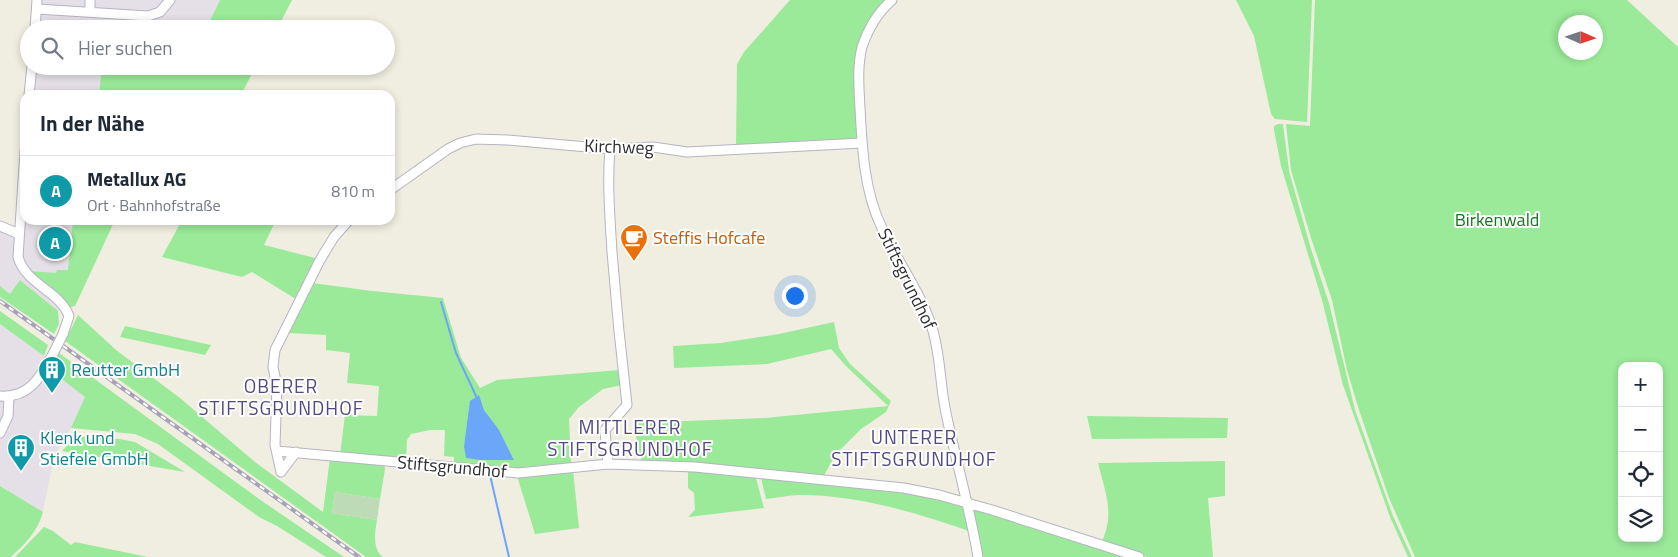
<!DOCTYPE html>
<html lang="de">
<head>
<meta charset="utf-8">
<style>
	:root { --surface:#fff; --page:#f6f6f7; --text:#1f2937; --muted:#747a83; --line:#e0e1e3; --accent:#2563eb }
	body { margin:0; font-family:"Titillium Web",sans-serif; background:var(--page); color:var(--text) }
	.controls { position:absolute; right:15px; bottom:15px; display:grid; overflow:hidden; border-radius:10px; box-shadow:0 2px 8px #0003 }
	.controls button { width:45px; height:45px; display:grid; place-items:center; padding:0; border:0; border-bottom:1px solid var(--line); background:var(--surface); color:var(--text); font:25px sans-serif }
	.compass { position:absolute; left:1558px; top:15px; width:45px; height:45px; border-radius:50%; background:var(--surface); box-shadow:0 2px 8px #0003; rotate:93deg }
	.you { position:absolute; left:794px; top:295px; width:18px; height:18px; margin:-12px; border:4px solid #fff; border-radius:50%; background:#1a73e8; box-shadow:0 0 0 8px #1a73e833 }
	.badge { display:grid; place-items:center; width:32px; height:32px; border-radius:50%; background:var(--accent); color:#fff; font-size:16px; font-weight:700 }
	.pin { position:absolute; translate:-50% -50%; border:2px solid #fff; box-shadow:0 1px 5px #0006 }
	.list { margin:0; padding:0; list-style:none }
	h2 { display:flex; justify-content:space-between; align-items:center; height:65px; margin:0; padding:0 20px; font-size:21px }
	h2 small { font-size:16px; font-weight:400; color:var(--muted) }
	.list li { display:grid; grid-template-columns:32px 1fr auto; gap:15px; align-items:center; box-sizing:border-box; height:70px; padding:0 20px; border-top:1px solid var(--line) }
	.list b { display:block; font-size:19px; white-space:nowrap }
	.list p { margin:0; font-size:16px; white-space:nowrap; color:var(--muted) }
	.list em { font-size:16px; font-style:normal; color:var(--muted) }
	.icon { flex:none; width:28px; height:28px; fill:none; stroke:currentColor; stroke-width:2; stroke-linecap:round; stroke-linejoin:round }
	.map { position:relative; flex:none; width:1678px; height:557px; overflow:hidden }
	.search { position:absolute; background:var(--surface); box-shadow:0 2px 8px #0003; left:20px; top:20px; width:375px; height:55px; display:flex; align-items:center; gap:12px; box-sizing:border-box; padding:0 18px; border-radius:28px; color:var(--muted); font-size:19px }
	.panel { position:absolute; background:var(--surface); box-shadow:0 2px 8px #0003; left:20px; top:90px; width:375px; height:135px; border-radius:15px }
	.map>svg:first-child { display:block }
</style>
</head>
<body>
<div class="map">
<svg width="1678" height="557" viewBox="0 0 1678 557">
	<rect width="100%" height="100%" fill="#f0eee0"/>
	<path fill="#e5e0e8" d="M 35,0 L 220,0 L 206,29 L 33,29 Z
		M 30,66 L 188,66 L 174,95 L 28,95 Z
		M 25,130 L 25,220 L 115,220 L 75,306 L 58,311 L 20,280 L 10,294 L 0,286 L 0,229 L 16,236 Z
		M 0,324 L 44,356 L 50,370 L 86,397 L 71,428 L 58,449 L 53,461 L 43,512 L 0,486 Z"/>
	<path fill="#9aea99" fill-rule="evenodd" d="M 220,0 L 292,0 L 277,29 L 206,29 Z
		M 790,0 L 888,0 L 864,37 L 859,136 L 856,140 L 738,147 L 736,145 L 737,64 L 744,52 Z
		M 1236,0 L 1312,0 L 1307,122 L 1275,119 L 1271,114 L 1254,36 Z
		M 1315,0 L 1627,0 L 1678,47 L 1678,557 L 1415,557 L 1389,498 L 1359,410 L 1347,370 L 1332,300 L 1311,238 L 1291,170 L 1286,124 L 1310,126 ZM 1566,22 L 1596,22 L 1596,52 L 1566,52 ZM 1622,366 L 1659,366 L 1659,538 L 1622,538 Z
		M 102,66 L 256,66 L 241,95 L 99,95 Z
		M 1278,124 L 1283,124 L 1289,171 L 1311,249 L 1329,303 L 1355,410 L 1393,516 L 1412,557 L 1408,557 L 1390,517 L 1343,385 L 1322,300 L 1281,166 L 1274,130 L 1274,126 Z
		M 73,220 L 115,220 L 75,306 L 70,307 L 62,297 L 29,271 L 56,273 L 57,270 L 68,270 Z
		M 182,220 L 276,220 L 264,245 L 319,259 L 299,301 L 252,272 L 242,277 L 162,257 Z
		M 20,280 L 58,311 L 59,324 L 54,334 L 0,297 L 0,286 L 10,294 Z
		M 312,283 L 372,291 L 443,298 L 461,358 L 480,388 L 497,380 L 620,370 L 622,385 L 603,389 L 579,407 L 569,419 L 571,463 L 524,467 L 523,470 L 518,468 L 454,463 L 454,457 L 444,456 L 445,430 L 430,430 L 411,434 L 407,440 L 406,460 L 378,456 L 340,455 L 345,415 L 377,416 L 379,386 L 347,383 L 350,353 L 326,350 L 326,335 L 289,333 ZM 479,396 L 484,410 L 499,431 L 514,460 L 480,460 L 464,446 L 467,430 Z
		M 0,311 L 48,345 L 44,356 L 0,324 Z
		M 78,315 L 116,350 L 180,398 L 255,462 L 323,512 L 330,458 L 384,464 L 385,469 L 380,499 L 335,492 L 332,513 L 377,520 C 375,532 372,549 383,557 L 366,557 L 65,341 Z
		M 834,322 L 839,348 L 850,364 L 891,401 L 886,412 L 861,429 L 836,454 L 823,477 L 642,463 L 633,423 L 765,418 L 888,406 L 846,366 L 831,349 L 767,364 L 674,368 L 673,346 L 721,343 L 779,334 Z
		M 125,326 L 211,345 L 205,355 L 120,337 Z
		M 59,353 L 259,499 L 344,557 L 326,557 L 277,526 L 259,517 L 158,444 L 135,434 L 71,428 L 85,397 L 50,370 Z
		M 1087,416 L 1228,418 L 1227,438 L 1092,439 Z
		M 76,436 L 120,439 L 135,442 L 185,472 L 62,451 Z
		M 1225,461 L 1225,496 L 1208,498 L 1213,557 L 1147,557 L 1102,541 C 1115,513 1105,492 1098,463 Z
		M 573,470 L 579,528 L 535,534 L 517,476 Z
		M 688,470 L 752,475 L 756,478 L 764,508 L 688,517 L 695,510 L 694,493 L 688,488 Z
		M 761,478 L 898,488 L 963,504 L 972,532 C 917,513 859,495 800,495 C 789,495 777,498 766,499 Z
		M 0,486 L 43,512 C 38,531 25,544 11,557 L 0,557 Z
		M 972,509 L 1134,557 L 982,557 Z
		M 44,527 L 53,531 L 71,545 L 75,542 L 148,557 L 15,557 Z"/>
	<path fill="#bcdbb6" d="M 335,492 L 380,499 L 377,520 L 332,513 Z"/>
	<path fill="#6ca6f8" d="M 479,395 L 484,410 L 499,430 L 514,460 L 480,460 L 466,458 L 464,446 L 470,401 Z"/>
	<g fill="none" stroke-linecap="round" stroke-linejoin="round">
		<path stroke="#6ca6f8" stroke-width="2" d="M 441,302 L 456,353 L 476,396
			M 490,475 L 509,557"/>
		<defs>
			<path id="minor" d="M 892,0 C 878,12 868,29 862,47 C 857,67 859,88 860,108 C 862,147 864,190 881,226 C 897,262 922,293 933,331 C 941,359 940,386 946,413 C 956,461 970,509 978,557
				M 37,9 L 148,16 L 160,12 L 170,0
				M 90,12 L 90,0
				M 35,29 L 37,0
				M 29,95 L 32,66
				M 25,151 L 18,257 C 26,285 59,290 69,316 L 63,334
				M 390,190 L 448,149 L 460,143 L 476,139 L 507,140 L 610,149 L 653,147 L 687,152 L 862,143
				M 0,226 L 19,234
				M 0,396 C 29,398 40,378 52,356
				M 0,433 L 8,416 L 9,397
				M 277,451 L 518,473 L 608,464 L 695,467 L 904,488 L 939,495 L 992,510 L 1139,557
				M 608,464 L 605,430 L 627,405 C 621,354 616,303 612,252 C 610,218 607,183 610,149
				M 281,472 L 275,445 L 277,386 L 273,367 L 275,350 L 320,260 L 334,237 L 349,220
				M 281,472 L 296,452"/>
		</defs>
		<use href="#minor" stroke="#b5b4c2" stroke-width="11"/>
		<use href="#minor" stroke="#fff" stroke-width="9"/>
		<defs>
			<path id="rail" d="M 0,301 L 359,557"/>
		</defs>
		<use href="#rail" stroke="#a6a1b9" stroke-width="4"/>
		<use href="#rail" stroke="#fff" stroke-width="2" stroke-dasharray="5.5" stroke-linecap="butt"/>
		<defs>
			<path id="minor-bridge" d="M 52,356 L 63,334"/>
		</defs>
		<use href="#minor-bridge" stroke="#b5b4c2" stroke-width="11" stroke-linecap="butt"/>
		<use href="#minor-bridge" stroke="#fff" stroke-width="9"/>
	</g>
	<defs>
		<symbol id="cafe-pin" viewBox="-11 -11 22 30"><path d="M0 17L-7.5 6A9.5 9.5 0 1 1 7.5 6Z" fill="#e8710a" stroke="#fff"/><path d="M-5.5-4.5H6V0H3Q3 3.5 0 3.5H-2.5Q-5.5 3.5-5.5 0ZM3-3.2v2h1.7v-2ZM-6 4.5H4V6H-6Z" fill="#fff"/></symbol>
		<symbol id="building-pin" viewBox="-11 -11 22 30"><path d="M0 17L-7.5 6A9.5 9.5 0 1 1 7.5 6Z" fill="#0f9aa8" stroke="#fff"/><path d="M-4-6H4V6H1V3H-1V6H-4ZM-2.5-4.3h1.7v1.8h-1.7ZM.8-4.3h1.7v1.8H.8ZM-2.5-1h1.7V.8h-1.7ZM.8-1h1.7V.8H.8Z" fill="#fff"/></symbol>
	</defs>
	<g fill-rule="evenodd">
		<use href="#cafe-pin" x="618" y="222" width="32" height="43"/>
		<use href="#building-pin" x="36" y="354" width="32" height="43"/>
		<use href="#building-pin" x="5" y="432" width="32" height="43"/>
	</g>
	<g text-anchor="middle" stroke-width="4" stroke-linejoin="round" paint-order="stroke">
		<g font-size="18" fill="#2e2e2e" stroke="#fff">
			<text transform="translate(619 147) rotate(2)" y="6">Kirchweg</text>
			<text transform="translate(907 279) rotate(64)" y="6">Stiftsgrundhof</text>
			<text transform="translate(452 467) rotate(5)" y="6">Stiftsgrundhof</text>
		</g>
		<g font-size="18" fill="#157420" stroke="#fff">
			<text x="1497" y="226">Birkenwald</text>
		</g>
		<g font-size="18" fill="#c56008" stroke="#fff" text-anchor="start">
			<text x="653" y="244">Steffis Hofcafe</text>
		</g>
		<g font-size="18" fill="#0d838f" stroke="#fff" text-anchor="start">
			<text x="71" y="376">Reutter GmbH</text>
			<text x="40" y="444">Klenk und<tspan x="40" dy="21">Stiefele GmbH</tspan></text>
		</g>
		<g font-size="19" letter-spacing="1" fill="#524983" stroke="#fff">
			<text x="281" y="393">OBERER<tspan x="281" dy="22">STIFTSGRUNDHOF</tspan></text>
			<text x="630" y="434">MITTLERER<tspan x="630" dy="22">STIFTSGRUNDHOF</tspan></text>
			<text x="914" y="444">UNTERER<tspan x="914" dy="22">STIFTSGRUNDHOF</tspan></text>
		</g>
	</g>
</svg>
<div class="controls">
<button>+</button>
<button>−</button>
<button><svg class="icon" aria-label="locate" viewBox="0 0 24 24"><circle cx="12" cy="12" r="6"/><path d="M12 2v4M12 18v4M2 12h4M18 12h4"/></svg></button>
<button><svg class="icon" aria-label="layers" viewBox="0 0 24 24"><path d="M12 4l9 5-9 5-9-5zM3 14l9 5 9-5"/></svg></button>
</div>
<svg class="compass" viewBox="-18 -18 36 36"><path d="M0-13l5 13h-10z" fill="#e53935"/><path d="M0 13l5-13h-10z" fill="#747a83"/></svg>
<div class="you"></div>
<div class="pin badge" style="left:55px;top:243px;background:#0f9aa8">A</div>
<div class="search"><svg class="icon" aria-label="search" viewBox="0 0 24 24"><circle cx="10" cy="10" r="6"/><path d="M15 15l6 6"/></svg>Hier suchen</div>
<section class="panel">
<h2>In der Nähe<small></small></h2>
<ul class="list">
<li><span class="badge" style="background:#0f9aa8">A</span><div><b>Metallux AG</b><p>Ort · Bahnhofstraße</p></div><em>810 m</em></li>
</ul>
</section>
</div>
</body>
</html>
